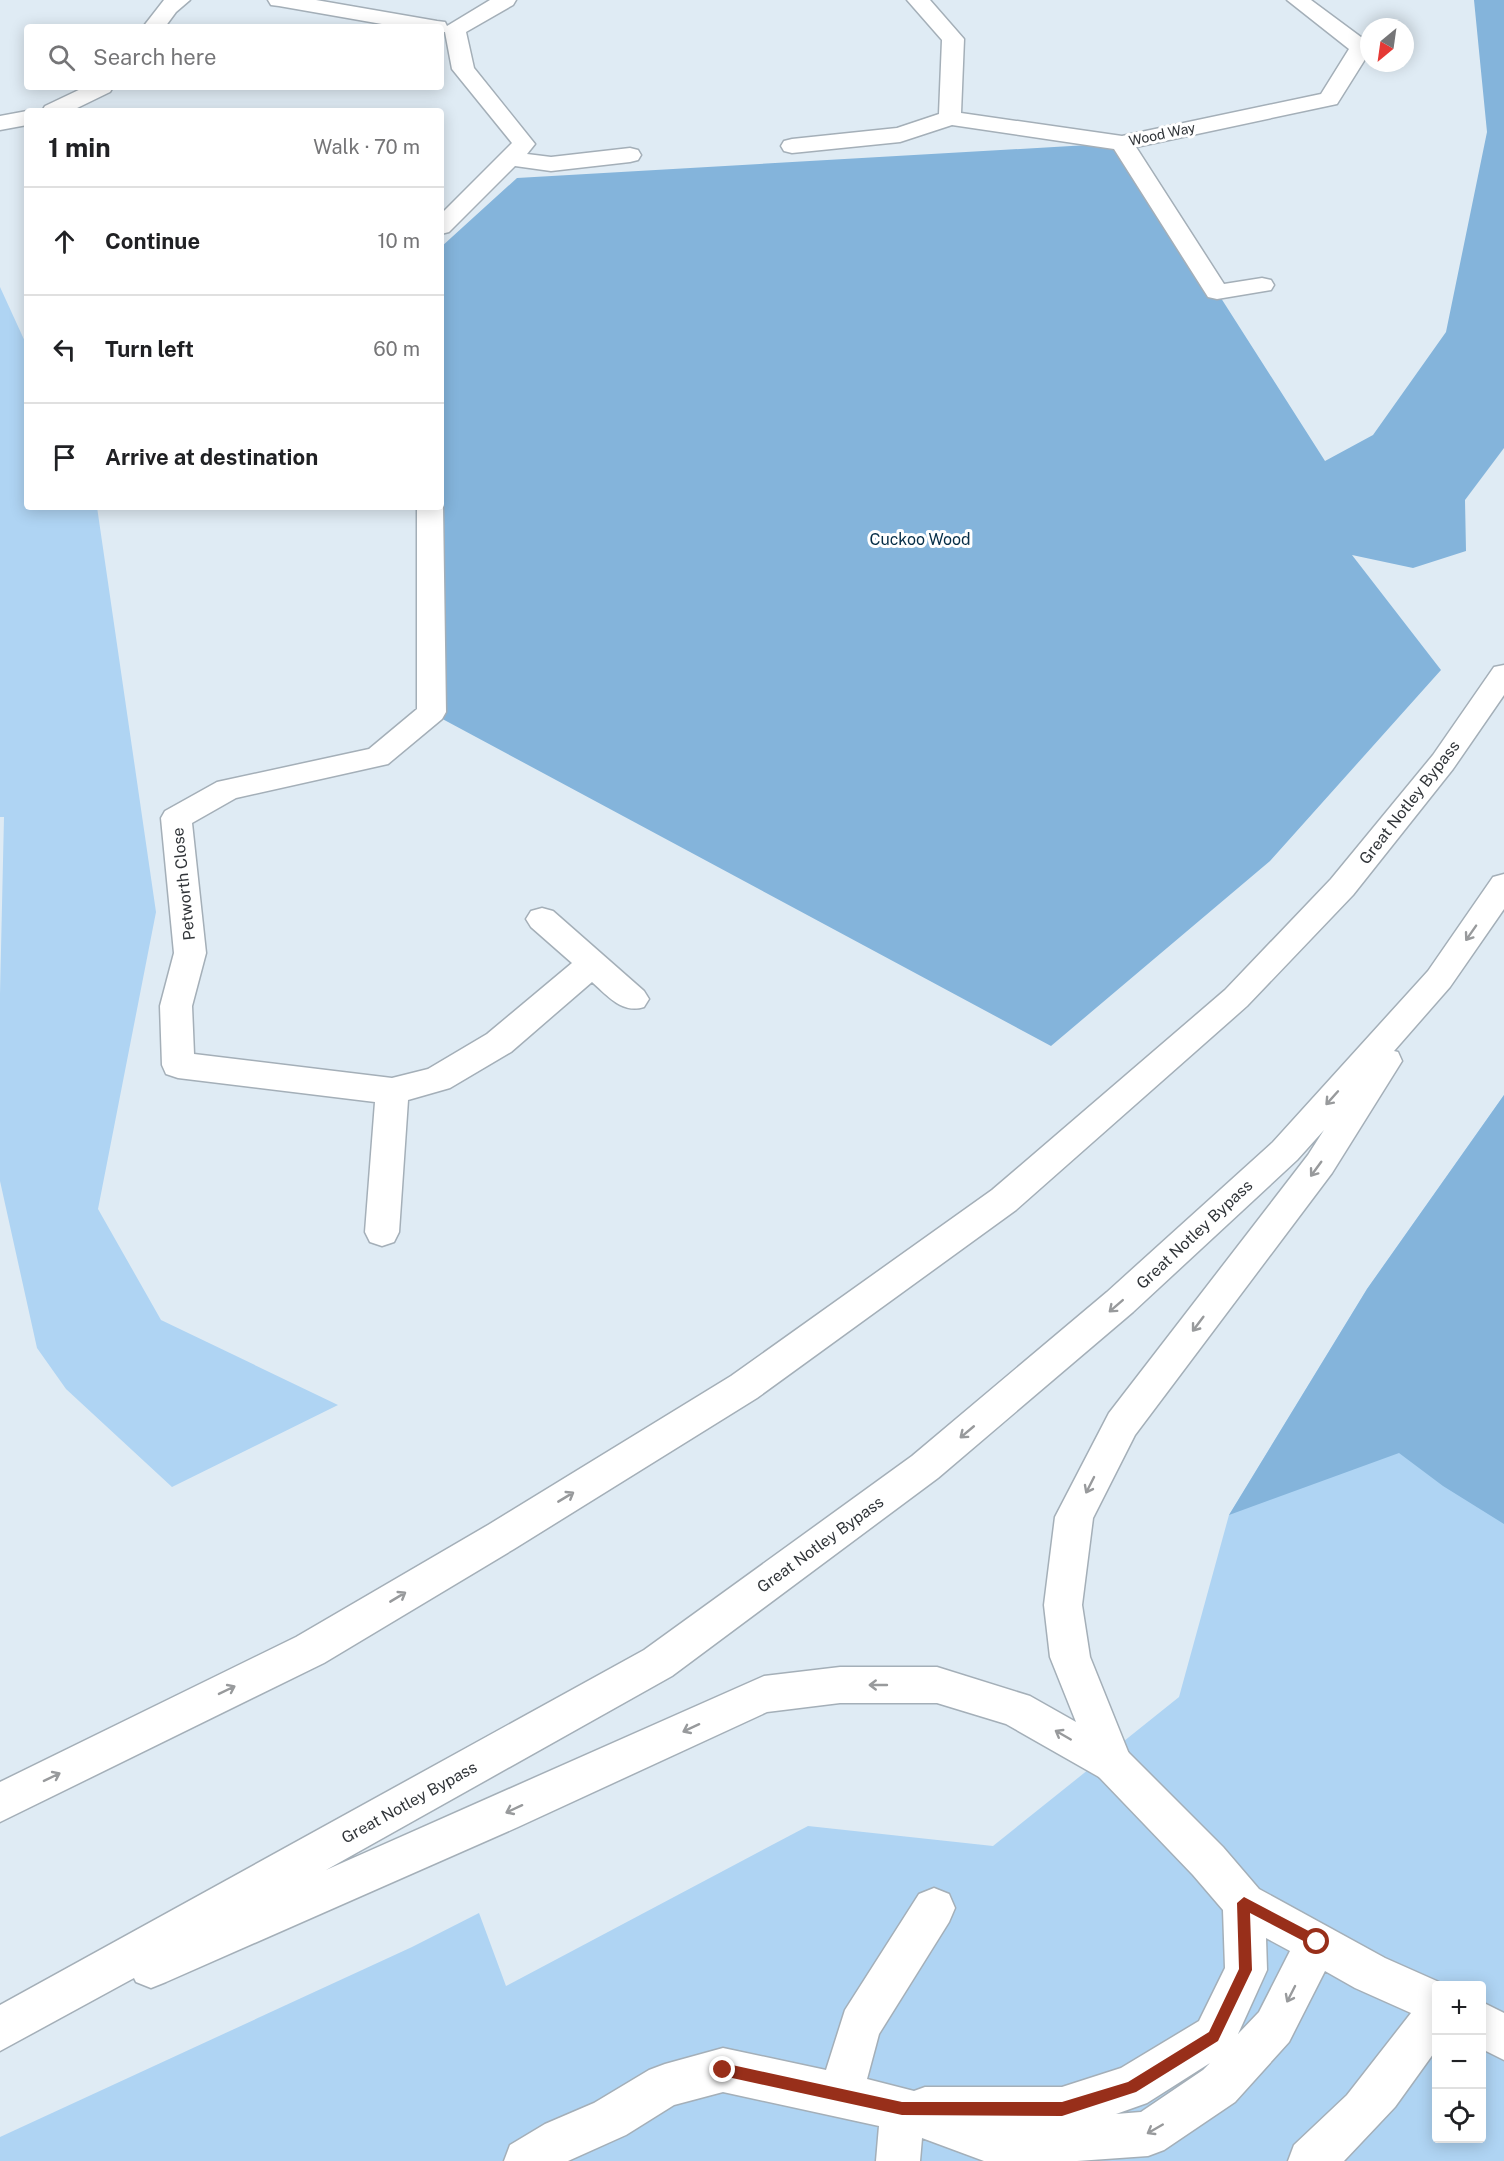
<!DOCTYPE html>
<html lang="en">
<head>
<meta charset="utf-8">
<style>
	:root { --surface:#fff; --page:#f6f6f6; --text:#202124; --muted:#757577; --line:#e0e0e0 }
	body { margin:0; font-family:"Public Sans",sans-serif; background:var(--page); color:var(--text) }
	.controls { position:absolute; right:18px; bottom:18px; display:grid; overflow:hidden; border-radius:6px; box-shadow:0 3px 15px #0003 }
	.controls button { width:54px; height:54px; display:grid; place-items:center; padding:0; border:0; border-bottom:2px solid var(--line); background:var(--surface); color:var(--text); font:30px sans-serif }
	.compass { position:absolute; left:1360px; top:18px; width:54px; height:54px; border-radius:50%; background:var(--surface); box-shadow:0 3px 15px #0003; rotate:209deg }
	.stop { position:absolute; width:18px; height:18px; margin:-14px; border:4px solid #982f1a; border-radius:50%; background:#fff }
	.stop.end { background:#982f1a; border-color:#fff; box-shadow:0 2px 6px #0008 }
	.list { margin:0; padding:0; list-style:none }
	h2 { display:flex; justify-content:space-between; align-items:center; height:78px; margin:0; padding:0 24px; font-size:26px }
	h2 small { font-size:20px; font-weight:400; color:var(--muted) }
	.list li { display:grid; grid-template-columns:39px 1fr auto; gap:18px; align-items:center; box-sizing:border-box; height:108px; padding:0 24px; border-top:2px solid var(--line) }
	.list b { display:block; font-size:22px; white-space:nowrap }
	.list em { font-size:20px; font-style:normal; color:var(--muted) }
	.icon { flex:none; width:33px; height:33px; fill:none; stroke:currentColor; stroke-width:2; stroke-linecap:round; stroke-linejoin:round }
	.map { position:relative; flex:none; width:1504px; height:2161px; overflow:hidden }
	.search { position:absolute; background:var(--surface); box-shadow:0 3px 15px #0003; left:24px; top:24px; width:420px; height:66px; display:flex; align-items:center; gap:15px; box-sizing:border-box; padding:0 21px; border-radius:6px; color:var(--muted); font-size:22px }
	.panel { position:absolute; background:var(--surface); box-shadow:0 3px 15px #0003; left:24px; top:108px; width:420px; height:402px; border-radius:6px }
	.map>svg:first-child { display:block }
</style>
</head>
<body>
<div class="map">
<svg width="1504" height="2161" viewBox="0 0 1504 2161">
	<rect width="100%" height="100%" fill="#dfebf4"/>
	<path fill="#afd4f3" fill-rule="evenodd" d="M 0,287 L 27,346 L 27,507 L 97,507 L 156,912 L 98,1209 L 161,1320 L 338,1405 L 172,1487 L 66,1389 L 37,1348 L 0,1181 L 0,994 L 4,817 L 0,817 Z
		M 1504,1095 L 1504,2161 L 0,2161 L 0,2137 L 412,1947 L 479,1913 L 506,1986 L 808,1826 L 993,1846 L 1179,1697 L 1229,1515 L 1367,1289 ZM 1436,1986 L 1482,1986 L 1482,2138 L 1436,2138 Z"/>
	<path fill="#84b4db" d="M 1474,0 L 1504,0 L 1504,448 L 1465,500 L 1466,551 L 1413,568 L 1352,555 L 1441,670 L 1270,861 L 1051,1046 L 435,715 L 443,373 L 441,247 L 517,178 L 1122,143 L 1325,461 L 1373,435 L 1446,332 L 1487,132 Z
		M 1504,1095 L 1504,1524 L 1443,1486 L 1399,1453 L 1229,1515 L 1367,1289 Z"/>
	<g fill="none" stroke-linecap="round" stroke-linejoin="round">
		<defs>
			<path id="minor" d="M 164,0 L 190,0 L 176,12 L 165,27 L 143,27 Z
				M 268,0 L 316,0 L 437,21 L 445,22 L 447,26 L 490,0 L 516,0 L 513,5 L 466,32 L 474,68 L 535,144 L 527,154 L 551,157 L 630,148 L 638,150 L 641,155 L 638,160 L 630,162 L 551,171 L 515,166 L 449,232 L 441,234 L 441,214 L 512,143 L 452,69 L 445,32 L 441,32 L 441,27 L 399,27 L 279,6 L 271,5 Z
				M 907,0 L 930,0 L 964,39 L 961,113 L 1122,136 L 1321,94 L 1349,49 L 1287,0 L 1311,0 L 1369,43 L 1369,53 L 1337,104 L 1136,147 L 1224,284 L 1262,278 L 1271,280 L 1274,285 L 1271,290 L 1217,299 L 1208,297 L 1114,149 L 952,125 L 900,142 L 792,153 L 784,151 L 781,146 L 784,141 L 792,139 L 897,128 L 939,114 L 942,40 Z
				M 85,87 L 113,87 L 110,92 L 71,111 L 42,111 L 45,106 Z
				M 27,111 L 27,125 L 0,130 L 0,116 Z
				M 441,503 L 443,507 L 446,712 L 442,719 L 388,764 L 236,798 L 192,823 L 206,953 L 192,1006 L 194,1054 L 392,1078 L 428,1069 L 487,1034 L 572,963 L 531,927 L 526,919 L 531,911 L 542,908 L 553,911 L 644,991 L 649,999 L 644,1007 C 622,1014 608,996 592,982 L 511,1052 L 450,1088 L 408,1100 L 399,1232 L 394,1242 L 382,1246 L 370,1242 L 365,1232 L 375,1102 L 178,1078 L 166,1074 L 162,1065 L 160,1006 L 174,953 L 161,818 L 165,811 L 217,782 L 369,749 L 417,709 L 417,507 L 441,507 Z
				M 1113,1745 L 1127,1751 L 1223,1847 L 1259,1889 L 1385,1958 L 1448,1986 L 1436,1986 L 1436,2050 L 1395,2107 L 1344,2161 L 1288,2161 L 1294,2145 L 1347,2095 L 1411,2013 L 1355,1988 L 1325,1971 L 1289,2042 L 1235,2102 L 1164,2150 L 1148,2156 L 1077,2161 L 984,2161 L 922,2138 L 920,2161 L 876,2161 L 879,2126 L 723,2092 L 674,2105 L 626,2135 L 568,2161 L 504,2161 L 510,2145 L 545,2124 L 594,2103 L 649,2070 L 665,2064 L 723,2048 L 826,2070 L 845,2010 L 919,1894 L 934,1888 L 949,1894 L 955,1908 L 949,1922 L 879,2034 L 867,2079 L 914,2091 L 925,2087 L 1062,2087 L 1121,2068 L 1199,2021 L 1225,1968 L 1223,1910 L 1193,1875 L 1099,1777 L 1093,1764 L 1099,1751 ZM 1266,1938 L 1290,1951 L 1259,2012 L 1238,2034 L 1267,1970 ZM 1210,2063 L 1203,2070 L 1141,2112 L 1116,2114 L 1147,2103 Z
				M 1482,2002 L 1504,2013 L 1504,2060 L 1482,2049 Z"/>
			<path id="highway" d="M 1504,665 L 1504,695 L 1453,769 L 1353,895 L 1247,1006 L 1016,1210 L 757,1398 L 514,1549 L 324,1663 L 0,1822 L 0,1782 L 296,1637 L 488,1525 L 731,1376 L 992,1190 L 1225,990 L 1331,879 L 1433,755 L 1494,667 Z
				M 1504,874 L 1504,909 L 1450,987 L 1394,1051 L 1398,1052 L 1402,1061 L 1332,1173 L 1135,1435 L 1093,1518 L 1082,1605 L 1090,1657 L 1133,1764 L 1127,1777 L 1113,1783 L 1099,1777 L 1006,1724 L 937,1703 L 840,1703 L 767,1712 L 518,1827 L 166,1982 L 151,1988 L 136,1982 L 134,1978 L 0,2051 L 0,2005 L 644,1650 L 912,1456 L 1107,1292 L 1273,1142 L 1428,971 L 1493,877 ZM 1324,1130 L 1308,1155 L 1109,1413 L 1055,1517 L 1044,1605 L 1050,1657 L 1076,1722 L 1030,1696 L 937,1667 L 840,1667 L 764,1676 L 326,1870 L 672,1676 L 938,1478 L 1133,1312 L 1297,1160 Z"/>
		</defs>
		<use href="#minor" stroke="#a4afb8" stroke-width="3"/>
		<use href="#highway" stroke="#a4afb8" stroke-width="3"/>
		<use href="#minor" fill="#fff" fill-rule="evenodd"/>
		<use href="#highway" fill="#fff" fill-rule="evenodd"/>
	</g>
	<defs><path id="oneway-shaft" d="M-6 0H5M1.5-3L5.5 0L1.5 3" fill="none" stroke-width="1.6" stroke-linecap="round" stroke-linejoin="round" transform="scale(1.5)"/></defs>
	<g stroke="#989a9c">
		<use href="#oneway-shaft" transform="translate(1471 933) rotate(125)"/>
		<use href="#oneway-shaft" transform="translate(1332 1098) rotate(132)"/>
		<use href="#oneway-shaft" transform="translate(1316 1169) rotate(126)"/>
		<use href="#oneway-shaft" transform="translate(1116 1306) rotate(139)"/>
		<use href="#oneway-shaft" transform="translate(1198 1324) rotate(127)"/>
		<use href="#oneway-shaft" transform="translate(967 1432) rotate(140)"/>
		<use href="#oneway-shaft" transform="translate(1090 1485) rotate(117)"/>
		<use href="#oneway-shaft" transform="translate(566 1497) rotate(-31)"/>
		<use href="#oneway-shaft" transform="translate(398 1597) rotate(-31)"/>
		<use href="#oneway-shaft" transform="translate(878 1685) rotate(-180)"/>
		<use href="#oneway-shaft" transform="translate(227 1690) rotate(-26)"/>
		<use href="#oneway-shaft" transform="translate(691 1728) rotate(155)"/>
		<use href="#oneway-shaft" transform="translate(1063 1735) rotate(-150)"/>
		<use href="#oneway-shaft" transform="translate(52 1777) rotate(-26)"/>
		<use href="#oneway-shaft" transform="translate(514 1809) rotate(155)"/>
		<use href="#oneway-shaft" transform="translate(1291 1994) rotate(117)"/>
		<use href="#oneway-shaft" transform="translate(1155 2129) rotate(150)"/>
	</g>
	<path fill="#982f1a" d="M 1244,1897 L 1322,1938 L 1323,1942 L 1322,1946 L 1317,1948 L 1313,1946 L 1250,1913 L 1252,1970 L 1218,2041 L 1136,2092 L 1062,2116 L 902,2115 L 723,2076 L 719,2074 L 717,2070 L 719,2065 L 723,2063 L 902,2102 L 1062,2102 L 1128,2082 L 1209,2032 L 1239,1969 L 1237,1903 Z"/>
	<g text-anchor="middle" stroke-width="6" stroke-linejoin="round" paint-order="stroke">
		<g font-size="14" fill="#313539" stroke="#fff">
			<text transform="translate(1162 134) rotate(-12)" y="5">Wood Way</text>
		</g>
		<g font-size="16" fill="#052d47" stroke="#fff">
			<text x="920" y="545">Cuckoo Wood</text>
		</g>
		<g font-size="16" fill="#313539" stroke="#fff">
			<text transform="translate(1409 802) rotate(-52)" y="6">Great Notley Bypass</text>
			<text transform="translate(183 884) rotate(-96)" y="6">Petworth Close</text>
			<text transform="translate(1194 1234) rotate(-43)" y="6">Great Notley Bypass</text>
			<text transform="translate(820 1544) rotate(-36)" y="6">Great Notley Bypass</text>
			<text transform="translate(409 1802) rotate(-29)" y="6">Great Notley Bypass</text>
		</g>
	</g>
</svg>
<div class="controls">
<button>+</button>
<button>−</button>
<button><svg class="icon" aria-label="locate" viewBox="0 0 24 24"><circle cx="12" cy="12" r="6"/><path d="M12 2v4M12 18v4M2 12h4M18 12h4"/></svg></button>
</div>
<svg class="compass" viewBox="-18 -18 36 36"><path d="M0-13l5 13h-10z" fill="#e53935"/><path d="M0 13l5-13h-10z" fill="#757577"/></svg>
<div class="stop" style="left:1317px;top:1942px"></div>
<div class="stop end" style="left:723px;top:2070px"></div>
<div class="search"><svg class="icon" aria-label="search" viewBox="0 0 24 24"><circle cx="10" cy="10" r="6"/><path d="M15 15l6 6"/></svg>Search here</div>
<section class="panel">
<h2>1 min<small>Walk · 70 m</small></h2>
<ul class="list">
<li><svg class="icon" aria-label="ahead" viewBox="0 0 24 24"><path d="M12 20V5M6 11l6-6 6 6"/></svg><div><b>Continue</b></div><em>10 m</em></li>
<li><svg class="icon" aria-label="left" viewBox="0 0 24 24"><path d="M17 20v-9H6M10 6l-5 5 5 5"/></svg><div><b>Turn left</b></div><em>60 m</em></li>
<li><svg class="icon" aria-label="arrive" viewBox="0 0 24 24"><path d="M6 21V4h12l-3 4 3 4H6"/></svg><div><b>Arrive at destination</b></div></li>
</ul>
</section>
</div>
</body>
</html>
